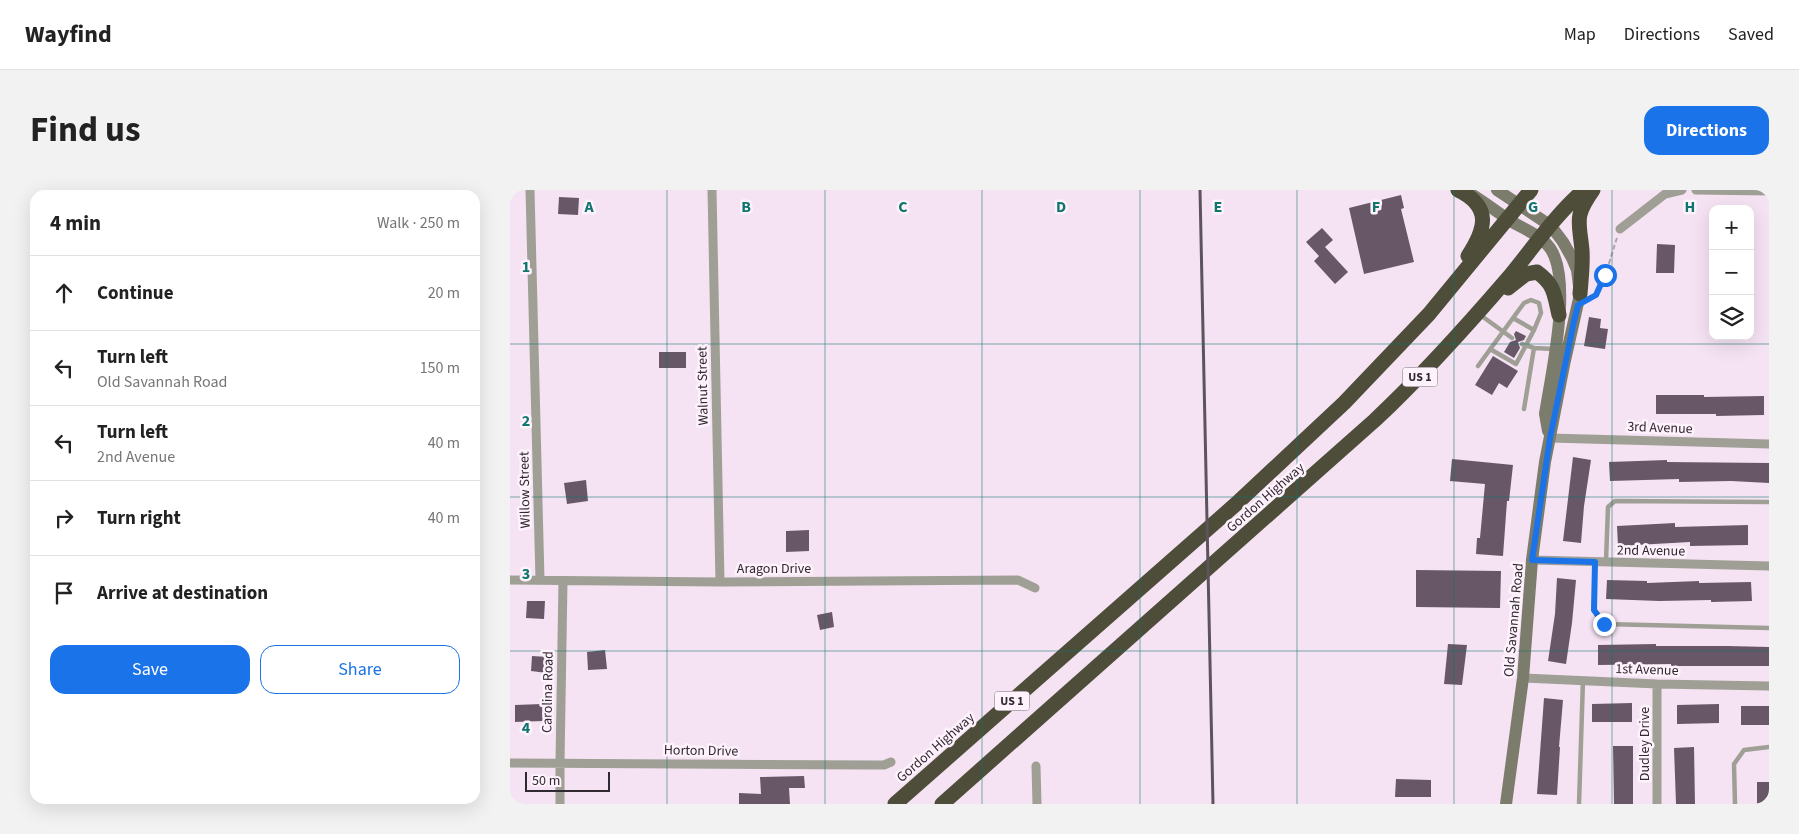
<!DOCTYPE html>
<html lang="en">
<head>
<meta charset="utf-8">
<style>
	:root { --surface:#fff; --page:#f2f2f2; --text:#222; --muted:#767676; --line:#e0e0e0; --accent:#1a73e8 }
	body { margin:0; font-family:"Source Sans 3",sans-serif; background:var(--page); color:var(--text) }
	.controls { position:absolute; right:15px; top:15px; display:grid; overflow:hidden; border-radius:10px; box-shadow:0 5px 20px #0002 }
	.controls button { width:45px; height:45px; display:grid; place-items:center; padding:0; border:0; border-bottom:1px solid var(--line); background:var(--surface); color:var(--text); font:25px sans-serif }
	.scale { position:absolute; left:15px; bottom:12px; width:85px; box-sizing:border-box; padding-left:5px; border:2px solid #312930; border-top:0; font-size:14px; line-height:18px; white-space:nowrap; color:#312930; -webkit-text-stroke:4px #fef2fc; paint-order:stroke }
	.stop { position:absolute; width:15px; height:15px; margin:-11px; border:4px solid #1a73e8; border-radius:50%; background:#fff }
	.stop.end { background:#1a73e8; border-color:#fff; box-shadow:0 1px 5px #0008 }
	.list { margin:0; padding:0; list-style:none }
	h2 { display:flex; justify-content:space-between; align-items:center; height:65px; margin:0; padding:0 20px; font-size:21px }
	h2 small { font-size:16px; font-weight:400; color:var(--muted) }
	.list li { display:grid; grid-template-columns:32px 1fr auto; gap:15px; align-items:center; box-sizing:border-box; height:75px; padding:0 20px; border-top:1px solid var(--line) }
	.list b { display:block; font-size:19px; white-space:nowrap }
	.list p { margin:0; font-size:16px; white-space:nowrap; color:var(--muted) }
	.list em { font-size:16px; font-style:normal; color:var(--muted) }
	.actions { display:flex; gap:10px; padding:15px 20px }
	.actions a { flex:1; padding:11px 0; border:1px solid var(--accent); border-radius:15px; text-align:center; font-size:18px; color:var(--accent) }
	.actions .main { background:var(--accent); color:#fff }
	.icon { flex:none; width:28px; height:28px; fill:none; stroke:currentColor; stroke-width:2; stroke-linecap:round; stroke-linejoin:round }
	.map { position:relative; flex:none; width:1259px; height:614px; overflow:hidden; border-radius:15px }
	header { display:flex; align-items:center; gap:30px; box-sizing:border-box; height:70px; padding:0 25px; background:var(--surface); border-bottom:1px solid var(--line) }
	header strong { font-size:24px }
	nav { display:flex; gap:28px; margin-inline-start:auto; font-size:18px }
	.intro { display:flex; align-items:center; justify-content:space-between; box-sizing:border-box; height:120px; padding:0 30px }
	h1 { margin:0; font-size:35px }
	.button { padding:12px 22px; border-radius:15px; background:var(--accent); color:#fff; font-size:18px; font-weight:700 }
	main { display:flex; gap:30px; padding:0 30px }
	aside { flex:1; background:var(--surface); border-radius:15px; box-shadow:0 5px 20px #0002 }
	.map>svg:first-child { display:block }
</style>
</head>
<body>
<header>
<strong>Wayfind</strong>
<nav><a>Map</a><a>Directions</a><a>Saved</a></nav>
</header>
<div class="intro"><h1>Find us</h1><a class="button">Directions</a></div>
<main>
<aside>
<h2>4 min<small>Walk · 250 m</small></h2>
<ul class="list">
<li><svg class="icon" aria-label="ahead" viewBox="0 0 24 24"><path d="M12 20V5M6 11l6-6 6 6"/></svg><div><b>Continue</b></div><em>20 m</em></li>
<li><svg class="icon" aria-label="left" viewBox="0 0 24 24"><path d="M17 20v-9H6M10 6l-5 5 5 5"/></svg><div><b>Turn left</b><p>Old Savannah Road</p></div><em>150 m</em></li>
<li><svg class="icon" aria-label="left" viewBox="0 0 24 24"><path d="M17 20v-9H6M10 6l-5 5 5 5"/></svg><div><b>Turn left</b><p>2nd Avenue</p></div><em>40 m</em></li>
<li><svg class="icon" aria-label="right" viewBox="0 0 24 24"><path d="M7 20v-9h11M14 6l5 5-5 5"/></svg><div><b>Turn right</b></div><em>40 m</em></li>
<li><svg class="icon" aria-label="arrive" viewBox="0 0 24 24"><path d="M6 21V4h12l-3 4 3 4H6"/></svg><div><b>Arrive at destination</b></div></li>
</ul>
<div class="actions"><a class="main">Save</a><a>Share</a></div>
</aside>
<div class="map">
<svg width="1259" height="614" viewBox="0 0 1259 614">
	<rect width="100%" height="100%" fill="#f5e2f3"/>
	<path fill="#685867" d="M 891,5 L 894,18 L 891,19 L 904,72 L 854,84 L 839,18 Z
		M 49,7 L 69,8 L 68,25 L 48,24 Z
		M 812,38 L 823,50 L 815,57 L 838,82 L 825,94 L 804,71 L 809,66 L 796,52 Z
		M 1147,54 L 1165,55 L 1164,83 L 1146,83 Z
		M 1079,127 L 1091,129 L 1090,138 L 1098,139 L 1095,159 L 1074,156 Z
		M 1006,141 L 1016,146 L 1014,150 L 1008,152 L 1010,158 L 1004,168 L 994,162 L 1000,152 L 1006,150 L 1004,144 Z
		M 149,162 L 176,162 L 176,178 L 149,178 Z
		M 983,166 L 1008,181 L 997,198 L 989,193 L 982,205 L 965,195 Z
		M 1146,205 L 1194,205 L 1194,207 L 1254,206 L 1254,225 L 1206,226 L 1206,224 L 1146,224 Z
		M 1063,267 L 1081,270 L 1074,316 L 1071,353 L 1053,351 Z
		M 942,269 L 1003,275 L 999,311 L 997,311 L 993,366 L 966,364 L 967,348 L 970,348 L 975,294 L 940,291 Z
		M 1157,270 L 1157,272 L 1259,273 L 1259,293 L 1221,291 L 1169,292 L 1169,289 L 1100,291 L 1099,272 Z
		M 76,290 L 78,311 L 57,314 L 54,293 Z
		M 1165,333 L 1165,337 L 1238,335 L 1238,355 L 1180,356 L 1180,352 L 1108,356 L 1107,336 Z
		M 299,340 L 299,361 L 276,362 L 276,341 Z
		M 906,380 L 991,381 L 990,418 L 906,417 Z
		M 1047,388 L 1066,390 L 1062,433 L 1056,474 L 1038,471 L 1045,424 Z
		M 1097,390 L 1137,391 L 1137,393 L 1189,391 L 1189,393 L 1241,392 L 1242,411 L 1201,412 L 1201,410 L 1149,411 L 1096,409 Z
		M 17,411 L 35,411 L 34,429 L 16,428 Z
		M 322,422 L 324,437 L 310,440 L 307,425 Z
		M 938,454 L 957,455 L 952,495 L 934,494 Z
		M 1146,454 L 1146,456 L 1218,456 L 1259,457 L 1259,476 L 1161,476 L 1161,474 L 1088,475 L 1088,455 Z
		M 95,460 L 97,479 L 78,480 L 77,462 Z
		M 22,466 L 38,467 L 37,483 L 21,481 Z
		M 1034,508 L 1053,510 L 1049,557 L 1050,557 L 1047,605 L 1027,604 Z
		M 1122,513 L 1122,532 L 1082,532 L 1082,514 Z
		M 32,514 L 33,531 L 5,532 L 5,515 Z
		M 1209,514 L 1209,533 L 1167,534 L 1167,515 Z
		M 1231,516 L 1259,516 L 1259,535 L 1231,535 Z
		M 1103,556 L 1123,556 L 1123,614 L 1104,614 Z
		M 1184,557 L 1185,614 L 1166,614 L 1164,558 Z
		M 294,586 L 295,598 L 279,598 L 280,614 L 229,614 L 229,603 L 251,604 L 250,587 Z
		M 886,589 L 921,590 L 921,607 L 885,607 Z
		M 1247,592 L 1259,592 L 1259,614 L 1247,614 Z"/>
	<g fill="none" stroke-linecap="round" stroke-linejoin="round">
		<path stroke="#b1a2af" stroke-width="2" stroke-dasharray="5 2.5" stroke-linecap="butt" d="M 1082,107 C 1093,101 1102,61 1107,48"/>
		<path stroke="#9f9f95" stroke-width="4.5" d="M 969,124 L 1002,148
			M 1003,128 L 1014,113 L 1021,110 L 1029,113 L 1031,123 L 1024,140
			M 1012,154 L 1024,158 L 1044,159
			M 968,176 L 1003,128 L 1024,140 L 1006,174 L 980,159
			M 1014,219 L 1024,158
			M 1096,371 L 1098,317 L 1105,311 L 1259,312
			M 1085,373 L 1084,420 L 1094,434 L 1259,438
			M 1069,614 L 1073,490
			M 1225,614 L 1224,574 L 1234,560 L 1259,557"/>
		<path stroke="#9f9f95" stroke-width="9" d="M 20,0 L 30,390
			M 202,0 L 210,392
			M 1186,0 L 1259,1
			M 1110,39 L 1155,4 L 1172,0
			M 1040,248 L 1259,254
			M 1022,370 L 1259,376
			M 0,390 L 210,392 L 508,390 L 525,398
			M 1013,488 L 1147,494 L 1259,496
			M 1147,494 L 1147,614
			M 0,573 L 366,575 L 374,575 L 381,572
			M 526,576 L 527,614
			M 50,614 L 50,572 L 53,391"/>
		<path stroke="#7c7c6d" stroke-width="12" d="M 987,0 L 1041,36 L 1053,52 L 1062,68 L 1067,80 L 1070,104 L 1054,175 L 1035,272 L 1022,370 L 1013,488 L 996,614
			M 961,4 C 974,12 986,21 999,30 C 1013,39 1030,44 1040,58 C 1063,91 1041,184 1035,224 L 1038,241"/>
		<path stroke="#4d4d39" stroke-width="15" d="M 948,0 C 983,17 975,40 958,66
			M 998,98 L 1016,84 L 1027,82 C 1045,95 1044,104 1049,125
			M 1070,104 C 1071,90 1073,75 1072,60 C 1069,30 1064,27 1083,0
			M 385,614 L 726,314 L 834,213 L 919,124 L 1021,0
			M 432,614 L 865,230 C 913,185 956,137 999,87 C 1023,58 1045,25 1074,0"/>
		<path stroke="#5d535c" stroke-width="3" d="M 690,0 L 703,614"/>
	</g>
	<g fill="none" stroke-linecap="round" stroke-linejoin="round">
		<path stroke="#1a73e8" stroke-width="6" d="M 1094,434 L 1084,420 L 1085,372 L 1022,370 L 1040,248 L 1064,131 L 1068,115 L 1086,105 L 1095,85"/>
	</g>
	<path fill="none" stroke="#0f766e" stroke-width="1" stroke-opacity="0.55" d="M 157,0 L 157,614M 315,0 L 315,614M 472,0 L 472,614M 630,0 L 630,614M 787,0 L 787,614M 944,0 L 944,614M 1102,0 L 1102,614M 0,154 L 1259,154M 0,307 L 1259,307M 0,461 L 1259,461"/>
	<g text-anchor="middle" stroke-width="5" stroke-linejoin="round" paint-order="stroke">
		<g fill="#fef2fc" stroke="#6e656d" stroke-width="1">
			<rect x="892.5" y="177.5" width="35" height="19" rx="4"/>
			<rect x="484.5" y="501.5" width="35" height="19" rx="4"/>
		</g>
		<g font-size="12" font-weight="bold" fill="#312930">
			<text x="910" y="191">US 1</text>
			<text x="502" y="515">US 1</text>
		</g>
		<g font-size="14" fill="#312930" stroke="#fef2fc">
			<text transform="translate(192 196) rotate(-91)" y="5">Walnut Street</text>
			<text transform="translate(1150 237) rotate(2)" y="5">3rd Avenue</text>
			<text transform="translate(14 300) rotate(-91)" y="5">Willow Street</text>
			<text transform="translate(755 307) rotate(-41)" y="5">Gordon Highway</text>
			<text transform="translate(1141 360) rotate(1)" y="5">2nd Avenue</text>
			<text x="264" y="383">Aragon Drive</text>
			<text transform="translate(1003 430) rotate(-85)" y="5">Old Savannah Road</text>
			<text transform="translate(1137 479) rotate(2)" y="5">1st Avenue</text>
			<text transform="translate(37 502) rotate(-89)" y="5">Carolina Road</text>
			<text transform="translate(1134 554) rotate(-90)" y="5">Dudley Drive</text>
			<text transform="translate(425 557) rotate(-41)" y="5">Gordon Highway</text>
			<text transform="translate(191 560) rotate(1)" y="5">Horton Drive</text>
		</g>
	</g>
	<g font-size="16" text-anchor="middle" font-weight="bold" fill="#0f766e" stroke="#fef2fc" stroke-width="5" stroke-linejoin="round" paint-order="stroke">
		<text x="79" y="22">A</text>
		<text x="236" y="22">B</text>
		<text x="393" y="22">C</text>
		<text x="551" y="22">D</text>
		<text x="708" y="22">E</text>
		<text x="866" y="22">F</text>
		<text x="1023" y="22">G</text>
		<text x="1180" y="22">H</text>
		<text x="16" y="82">1</text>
		<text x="16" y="236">2</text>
		<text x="16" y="389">3</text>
		<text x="16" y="543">4</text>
	</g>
</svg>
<div class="controls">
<button>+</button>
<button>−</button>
<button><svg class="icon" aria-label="layers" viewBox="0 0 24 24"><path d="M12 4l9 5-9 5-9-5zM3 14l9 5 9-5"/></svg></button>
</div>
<div class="scale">50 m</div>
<div class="stop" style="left:1095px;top:85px"></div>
<div class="stop end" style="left:1094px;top:434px"></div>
</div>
</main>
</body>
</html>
